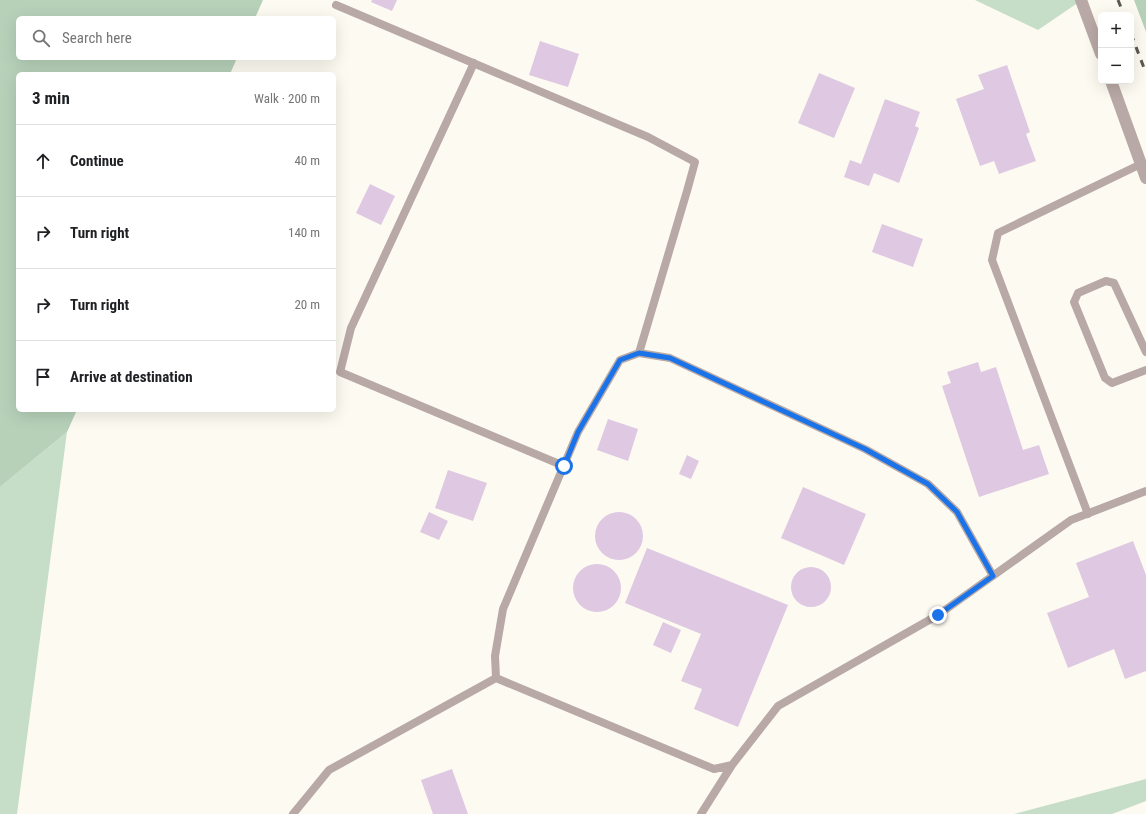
<!DOCTYPE html>
<html lang="en">
<head>
<meta charset="utf-8">
<style>
	:root { --surface:#fff; --page:#f2f2f2; --text:#202124; --muted:#757577; --line:#e0e0e0 }
	body { margin:0; font-family:"Roboto Condensed",sans-serif; background:var(--page); color:var(--text) }
	.controls { position:absolute; right:12px; top:12px; display:grid; overflow:hidden; border-radius:6px; box-shadow:0 4px 16px #0002 }
	.controls button { width:36px; height:36px; display:grid; place-items:center; padding:0; border:0; border-bottom:1px solid var(--line); background:var(--surface); color:var(--text); font:20px sans-serif }
	.stop { position:absolute; width:12px; height:12px; margin:-9px; border:3px solid #1a73e8; border-radius:50%; background:#fff }
	.stop.end { background:#1a73e8; border-color:#fff; box-shadow:0 1px 4px #0008 }
	.list { margin:0; padding:0; list-style:none }
	h2 { display:flex; justify-content:space-between; align-items:center; height:52px; margin:0; padding:0 16px; font-size:17px }
	h2 small { font-size:13px; font-weight:400; color:var(--muted) }
	.list li { display:grid; grid-template-columns:26px 1fr auto; gap:12px; align-items:center; box-sizing:border-box; height:72px; padding:0 16px; border-top:1px solid var(--line) }
	.list b { display:block; font-size:15px; white-space:nowrap }
	.list em { font-size:13px; font-style:normal; color:var(--muted) }
	.icon { flex:none; width:22px; height:22px; fill:none; stroke:currentColor; stroke-width:2; stroke-linecap:round; stroke-linejoin:round }
	.map { position:relative; flex:none; width:1146px; height:814px; overflow:hidden }
	.search { position:absolute; background:var(--surface); box-shadow:0 4px 16px #0002; left:16px; top:16px; width:320px; height:44px; display:flex; align-items:center; gap:10px; box-sizing:border-box; padding:0 14px; border-radius:6px; color:var(--muted); font-size:15px }
	.panel { position:absolute; background:var(--surface); box-shadow:0 4px 16px #0002; left:16px; top:72px; width:320px; height:340px; border-radius:6px }
	.map>svg:first-child { display:block }
</style>
</head>
<body>
<div class="map">
<svg width="1146" height="814" viewBox="0 0 1146 814">
	<rect width="100%" height="100%" fill="#fdfbf1"/>
	<path fill="#c6ddc8" d="M 975,0 L 1082,0 L 1038,30 Z
		M 67,432 L 17,814 L 0,814 L 0,487 Z
		M 1146,779 L 1146,801 L 1112,814 L 1014,814 Z"/>
	<path fill="#b7d1b9" d="M 0,0 L 263,0 L 255,18 L 18,18 L 18,58 L 237,58 L 230,74 L 18,74 L 18,410 L 77,410 L 67,432 L 0,487 Z
		M 1134,0 L 1146,0 L 1146,32 Z"/>
	<path fill="#dfc8e2" d="M 372,0 L 397,0 L 392,11 L 371,2 Z
		M 540,41 L 579,54 L 568,87 L 529,75 Z
		M 1007,65 L 1030,132 L 1026,134 L 1036,161 L 999,174 L 994,161 L 980,166 L 956,99 L 984,89 L 978,75 Z
		M 819,73 L 855,88 L 834,138 L 798,123 Z
		M 885,99 L 920,112 L 915,126 L 919,128 L 899,183 L 874,173 L 869,186 L 844,177 L 850,160 L 861,164 Z
		M 370,184 L 395,196 L 381,225 L 356,213 Z
		M 882,224 L 923,239 L 913,267 L 872,252 Z
		M 978,362 L 981,372 L 996,367 L 1023,450 L 1039,445 L 1049,474 L 979,497 L 942,386 L 951,383 L 947,372 Z
		M 608,419 L 638,429 L 628,461 L 597,450 Z
		M 687,455 L 699,461 L 691,479 L 679,474 Z
		M 448,470 L 487,483 L 473,521 L 435,508 Z
		M 803,487 L 866,514 L 844,565 L 781,538 Z
		M 429,512 L 448,521 L 439,540 L 420,532 Z
		M595 536a24 24 0 1 1 48 0a24 24 0 1 1-48 0Z
		M 1133,541 L 1146,575 L 1146,671 L 1125,679 L 1114,649 L 1068,668 L 1047,613 L 1089,597 L 1076,563 Z
		M 647,548 L 788,605 L 738,727 L 694,709 L 702,689 L 681,681 L 701,634 L 625,603 Z
		M573 588a24 24 0 1 1 48 0a24 24 0 1 1-48 0Z
		M791 587a20 20 0 1 1 40 0a20 20 0 1 1-40 0Z
		M 663,622 L 681,630 L 671,653 L 653,645 Z
		M 452,769 L 468,814 L 433,814 L 421,780 Z"/>
	<g fill="none" stroke-linecap="round" stroke-linejoin="round">
		<path stroke="#b9a9a6" stroke-width="8" d="M 336,5 L 648,137 L 695,162 L 687,191 L 639,353
			M 474,63 L 351,328 L 340,372 L 564,466
			M 1146,352 L 1114,283 L 1106,281 L 1078,293 L 1074,302 L 1105,378 L 1112,383 L 1146,370
			M 1088,514 L 992,260 L 998,233 L 1141,164
			M 993,576 L 957,512 L 928,484 L 865,449 L 670,358 L 639,353 L 620,360 L 578,432 L 503,609 L 495,656 L 496,678 L 714,769 L 732,765 L 778,706 L 938,615 L 1071,520 L 1146,491
			M 293,814 L 329,770 L 496,678
			M 701,814 L 732,765"/>
		<path stroke="#b9a9a6" stroke-width="12" d="M 1081,0 L 1101,54
			M 1111,81 L 1146,178"/>
		<path stroke="#5b5954" stroke-width="3" stroke-dasharray="7 7" stroke-linecap="butt" d="M 1118,0 L 1124,15
			M 1131,34 L 1146,73"/>
	</g>
	<g fill="none" stroke-linecap="round" stroke-linejoin="round">
		<path stroke="#1a73e8" stroke-width="5" d="M 564,466 L 578,432 L 620,360 L 639,353 L 670,358 L 865,449 L 928,484 L 957,512 L 993,576 L 938,615"/>
	</g>
</svg>
<div class="controls">
<button>+</button>
<button>−</button>
</div>
<div class="stop" style="left:564px;top:466px"></div>
<div class="stop end" style="left:938px;top:615px"></div>
<div class="search"><svg class="icon" aria-label="search" viewBox="0 0 24 24"><circle cx="10" cy="10" r="6"/><path d="M15 15l6 6"/></svg>Search here</div>
<section class="panel">
<h2>3 min<small>Walk · 200 m</small></h2>
<ul class="list">
<li><svg class="icon" aria-label="ahead" viewBox="0 0 24 24"><path d="M12 20V5M6 11l6-6 6 6"/></svg><div><b>Continue</b></div><em>40 m</em></li>
<li><svg class="icon" aria-label="right" viewBox="0 0 24 24"><path d="M7 20v-9h11M14 6l5 5-5 5"/></svg><div><b>Turn right</b></div><em>140 m</em></li>
<li><svg class="icon" aria-label="right" viewBox="0 0 24 24"><path d="M7 20v-9h11M14 6l5 5-5 5"/></svg><div><b>Turn right</b></div><em>20 m</em></li>
<li><svg class="icon" aria-label="arrive" viewBox="0 0 24 24"><path d="M6 21V4h12l-3 4 3 4H6"/></svg><div><b>Arrive at destination</b></div></li>
</ul>
</section>
</div>
</body>
</html>
